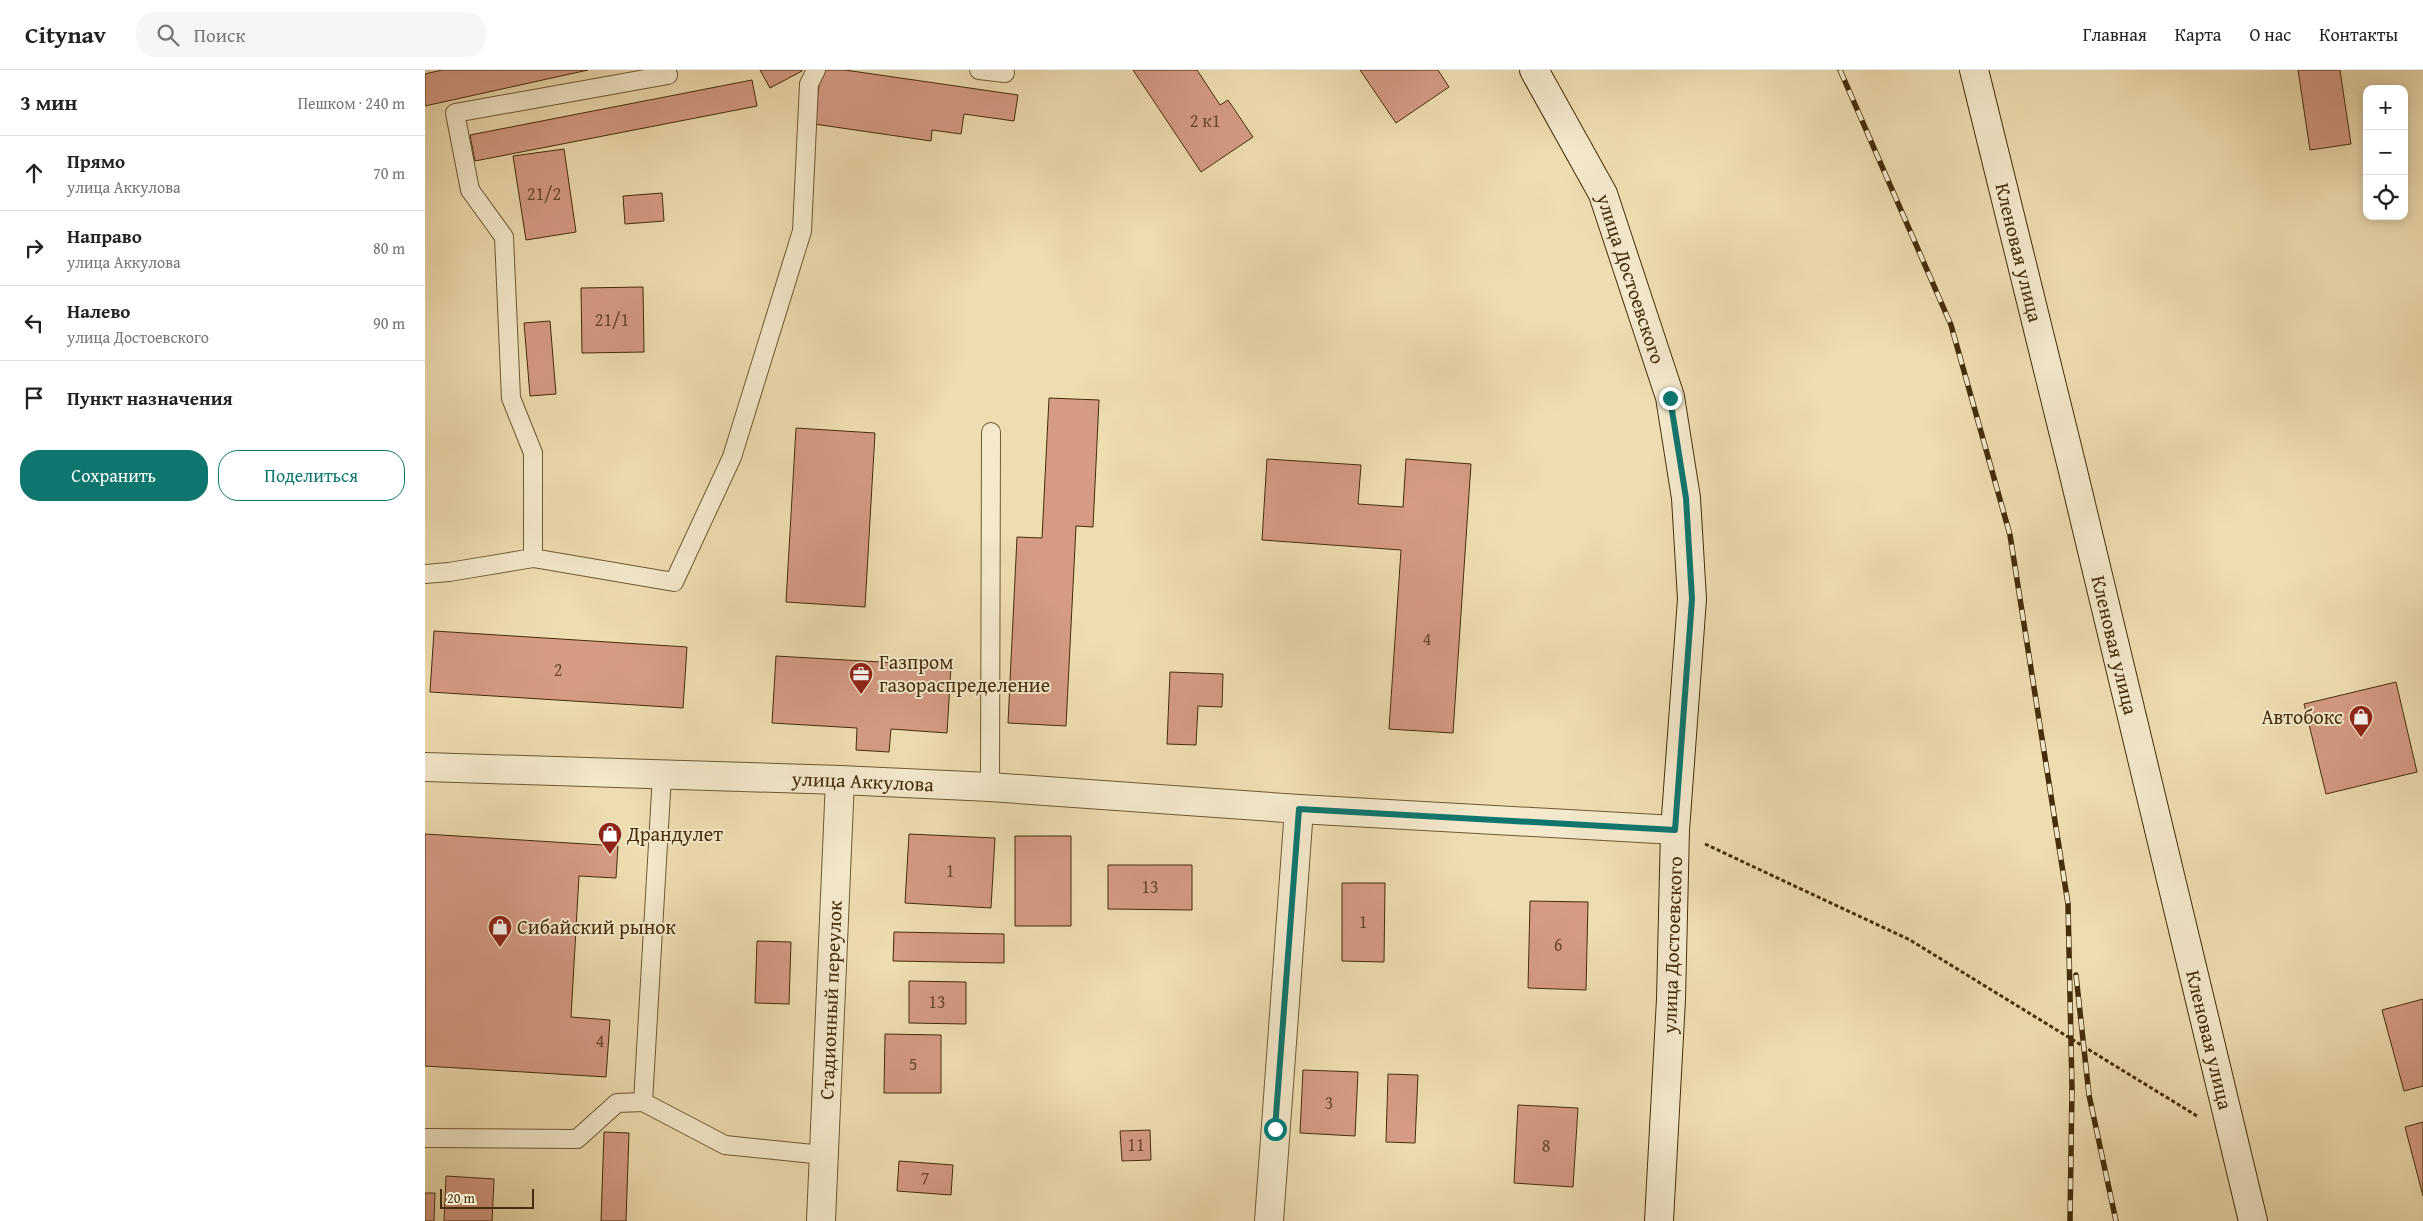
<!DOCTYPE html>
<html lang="ru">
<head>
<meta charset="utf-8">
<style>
	:root { --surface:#fff; --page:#f6f6f6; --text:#222; --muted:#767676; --line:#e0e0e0; --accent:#0f766e }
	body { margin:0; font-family:"Gentium Book Plus",serif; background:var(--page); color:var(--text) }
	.controls { position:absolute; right:15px; top:15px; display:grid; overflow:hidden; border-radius:10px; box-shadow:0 2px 12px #0003 }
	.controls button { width:45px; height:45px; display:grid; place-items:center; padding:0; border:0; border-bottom:1px solid var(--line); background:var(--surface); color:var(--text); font:25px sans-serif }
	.scale { position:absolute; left:15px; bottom:12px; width:94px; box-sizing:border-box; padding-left:5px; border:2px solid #452d0a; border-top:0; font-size:14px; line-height:18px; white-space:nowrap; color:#452d0a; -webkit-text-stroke:4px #f4e9cc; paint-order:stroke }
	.stop { position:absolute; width:15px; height:15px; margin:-11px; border:4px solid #0f766e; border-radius:50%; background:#fff }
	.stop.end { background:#0f766e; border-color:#fff; box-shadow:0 1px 5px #0008 }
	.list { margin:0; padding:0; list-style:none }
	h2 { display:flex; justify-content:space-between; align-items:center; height:65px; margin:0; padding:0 20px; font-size:21px }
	h2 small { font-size:16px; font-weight:400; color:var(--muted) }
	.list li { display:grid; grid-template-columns:32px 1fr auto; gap:15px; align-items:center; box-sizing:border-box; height:75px; padding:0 20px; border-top:1px solid var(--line) }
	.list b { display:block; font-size:19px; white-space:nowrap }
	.list p { margin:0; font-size:16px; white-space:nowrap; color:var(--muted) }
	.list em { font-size:16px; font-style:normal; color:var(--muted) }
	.actions { display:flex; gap:10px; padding:15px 20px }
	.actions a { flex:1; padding:11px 0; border:1px solid var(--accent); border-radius:20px; text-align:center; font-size:18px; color:var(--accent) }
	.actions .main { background:var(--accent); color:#fff }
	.icon { flex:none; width:28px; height:28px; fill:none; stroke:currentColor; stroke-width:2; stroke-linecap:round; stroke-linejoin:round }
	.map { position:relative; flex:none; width:1998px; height:1151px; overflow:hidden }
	header { display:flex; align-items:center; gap:30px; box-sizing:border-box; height:70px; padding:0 25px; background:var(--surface); border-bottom:1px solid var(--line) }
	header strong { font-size:24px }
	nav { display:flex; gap:28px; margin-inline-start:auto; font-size:18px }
	.search { width:350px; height:45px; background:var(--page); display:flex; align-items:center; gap:12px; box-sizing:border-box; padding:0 18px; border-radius:20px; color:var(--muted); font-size:19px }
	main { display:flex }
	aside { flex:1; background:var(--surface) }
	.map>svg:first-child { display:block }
</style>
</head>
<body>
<header>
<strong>Citynav</strong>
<div class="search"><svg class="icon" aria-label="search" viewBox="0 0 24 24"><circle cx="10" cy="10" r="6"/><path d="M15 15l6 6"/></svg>Поиск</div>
<nav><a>Главная</a><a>Карта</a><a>О нас</a><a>Контакты</a></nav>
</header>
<main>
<aside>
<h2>3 мин<small>Пешком · 240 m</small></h2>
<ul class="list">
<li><svg class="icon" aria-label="ahead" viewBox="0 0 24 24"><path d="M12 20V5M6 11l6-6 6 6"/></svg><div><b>Прямо</b><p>улица Аккулова</p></div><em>70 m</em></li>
<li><svg class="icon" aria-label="right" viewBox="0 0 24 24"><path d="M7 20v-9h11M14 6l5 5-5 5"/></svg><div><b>Направо</b><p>улица Аккулова</p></div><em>80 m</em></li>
<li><svg class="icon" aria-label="left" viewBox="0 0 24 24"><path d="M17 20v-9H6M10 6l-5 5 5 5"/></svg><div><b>Налево</b><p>улица Достоевского</p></div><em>90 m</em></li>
<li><svg class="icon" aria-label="arrive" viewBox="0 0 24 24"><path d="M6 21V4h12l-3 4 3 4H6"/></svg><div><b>Пункт назначения</b></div></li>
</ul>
<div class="actions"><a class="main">Сохранить</a><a>Поделиться</a></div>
</aside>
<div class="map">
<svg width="1998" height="1151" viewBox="0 0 1998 1151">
	<rect width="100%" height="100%" fill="#eeddb1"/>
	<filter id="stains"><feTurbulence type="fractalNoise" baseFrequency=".004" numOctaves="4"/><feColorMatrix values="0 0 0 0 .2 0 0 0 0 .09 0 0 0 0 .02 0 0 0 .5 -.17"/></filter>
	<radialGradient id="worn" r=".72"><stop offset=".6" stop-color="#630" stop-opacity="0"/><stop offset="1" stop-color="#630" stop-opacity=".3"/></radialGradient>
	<path fill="#d59b84" stroke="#452d0a" d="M 17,0 L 163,0 L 0,36 L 0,4 Z
		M 335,0 L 377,0 L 377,1 L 345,18 Z
		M 396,0 L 420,0 L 593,25 L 589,51 L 539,44 L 536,64 L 507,60 L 506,71 L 389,54 Z
		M 708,0 L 772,0 L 795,35 L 803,30 L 828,67 L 776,102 Z
		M 935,0 L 1013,0 L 1024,17 L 971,53 Z
		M 1873,0 L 1915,0 L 1926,74 L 1885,80 Z
		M 327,10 L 332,36 L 50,91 L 45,65 Z
		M 139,79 L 151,162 L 101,170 L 88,86 Z
		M 237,123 L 239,151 L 200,154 L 198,126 Z
		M 218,217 L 219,282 L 157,283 L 156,218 Z
		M 125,251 L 131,324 L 105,326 L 99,253 Z
		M 624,328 L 674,330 L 668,457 L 651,456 L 641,656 L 583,653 L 592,467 L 617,468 Z
		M 371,358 L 450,363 L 440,537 L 361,532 Z
		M 842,389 L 936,395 L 933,434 L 978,437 L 981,389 L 1046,394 L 1028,663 L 964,659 L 976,480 L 837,470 Z
		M 9,561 L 262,577 L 258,638 L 5,622 Z
		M 351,586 L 526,596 L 522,663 L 466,659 L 464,682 L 431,680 L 432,658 L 347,653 Z
		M 745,602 L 798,604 L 797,637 L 773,636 L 771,675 L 742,674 Z
		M 1971,612 L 1992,702 L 1901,724 L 1879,634 Z
		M 0,764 L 193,776 L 191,808 L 154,806 L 146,947 L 185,950 L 181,1007 L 0,996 Z
		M 484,764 L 570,768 L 566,838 L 480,833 Z
		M 590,766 L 646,766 L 646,856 L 590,856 Z
		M 683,795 L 767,795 L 767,840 L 683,839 Z
		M 917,813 L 960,813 L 959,892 L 917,891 Z
		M 1105,831 L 1163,832 L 1161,920 L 1103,918 Z
		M 469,862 L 579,864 L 579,893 L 468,891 Z
		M 332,871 L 366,872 L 364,934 L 330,933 Z
		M 484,911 L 541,912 L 541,954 L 484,953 Z
		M 1998,929 L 1998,1016 L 1979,1021 L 1957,940 Z
		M 460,964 L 516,965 L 516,1023 L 459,1023 Z
		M 878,1000 L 933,1002 L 930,1066 L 875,1063 Z
		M 963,1004 L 993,1005 L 990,1073 L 961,1072 Z
		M 1093,1035 L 1153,1038 L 1148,1117 L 1089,1113 Z
		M 1998,1052 L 1998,1126 L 1980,1057 Z
		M 725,1060 L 726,1090 L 697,1091 L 695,1061 Z
		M 179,1062 L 204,1063 L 201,1151 L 176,1151 Z
		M 474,1091 L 528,1095 L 526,1125 L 472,1121 Z
		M 21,1106 L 69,1109 L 67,1151 L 19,1151 Z
		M 0,1123 L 10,1123 L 9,1151 L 0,1151 Z"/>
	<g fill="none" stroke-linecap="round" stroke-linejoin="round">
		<defs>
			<path id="lane" d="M 554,0 L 580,3
				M 108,488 L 108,383 L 86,328 L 79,167 L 45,120 L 30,43 L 243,5 L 241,0
				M 0,504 L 24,502 L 108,488 L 249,512 L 307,387 L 377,161 L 384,14 L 391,0
				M 565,717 L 566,362
				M 218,1032 L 237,705
				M 0,1068 L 152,1069 L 192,1033 L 218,1032 L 300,1075 L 398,1085"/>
			<g id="street">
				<path id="s1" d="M 0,697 L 415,710 L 565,717 L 874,739 L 1250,760"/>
				<path id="s2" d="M 396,1151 L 415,710"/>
				<path d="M 844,1151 L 874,739"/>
			</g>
			<g id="secondary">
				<path id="s3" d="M 1109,0 L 1178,124 L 1245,327 L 1261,428 L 1267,529 L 1250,760 L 1246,929 L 1234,1151"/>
				<path id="s4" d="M 1549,0 L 1647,397 L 1828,1151"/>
			</g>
		</defs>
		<use href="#lane" stroke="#6f5934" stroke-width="20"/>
		<use href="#street" stroke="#6f5934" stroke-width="30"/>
		<use href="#secondary" stroke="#452d0a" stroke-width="30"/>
		<path stroke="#452d0a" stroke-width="3" stroke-dasharray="4 2.5" stroke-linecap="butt" d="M 1280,774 L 1485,870 L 1772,1046"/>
		<use href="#lane" stroke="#f4e9cc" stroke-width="18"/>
		<use href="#street" stroke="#f4e9cc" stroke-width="28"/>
		<use href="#secondary" stroke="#f4e9cc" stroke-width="28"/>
		<defs>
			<path id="rail" d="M 1415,0 L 1526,255 L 1585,465 L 1643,834 L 1647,1017 L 1645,1151
				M 1651,905 L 1664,1025 L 1691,1151"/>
		</defs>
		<use href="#rail" stroke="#452d0a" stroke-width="5.5"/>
		<use href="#rail" stroke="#f4e9cc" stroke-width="4" stroke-dasharray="11" stroke-linecap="butt"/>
	</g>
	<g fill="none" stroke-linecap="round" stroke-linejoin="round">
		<path stroke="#0f766e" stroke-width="6" d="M 850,1059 L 874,739 L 1250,760 L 1267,529 L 1261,428 L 1245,328"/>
	</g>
	<defs>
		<symbol id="office-pin" viewBox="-11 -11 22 30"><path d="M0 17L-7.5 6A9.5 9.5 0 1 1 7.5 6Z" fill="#8f2418" stroke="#f4e9cc"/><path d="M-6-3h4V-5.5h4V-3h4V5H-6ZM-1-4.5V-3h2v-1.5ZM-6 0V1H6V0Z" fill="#fff"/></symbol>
		<symbol id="shop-pin" viewBox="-11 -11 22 30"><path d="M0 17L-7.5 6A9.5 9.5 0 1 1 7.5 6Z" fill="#8f2418" stroke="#f4e9cc"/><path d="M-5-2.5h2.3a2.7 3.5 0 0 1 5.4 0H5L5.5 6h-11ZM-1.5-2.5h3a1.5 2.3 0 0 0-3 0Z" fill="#fff"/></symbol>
	</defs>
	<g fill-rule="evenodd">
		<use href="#office-pin" x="422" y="590" width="28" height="38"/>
		<use href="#shop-pin" x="1922" y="633" width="28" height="38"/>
		<use href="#shop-pin" x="171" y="750" width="28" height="38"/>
		<use href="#shop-pin" x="61" y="843" width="28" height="38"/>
	</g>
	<g text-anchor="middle" stroke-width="4" stroke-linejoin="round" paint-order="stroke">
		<g font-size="18" fill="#694828">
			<text x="780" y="57">2 к1</text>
			<text x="119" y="130">21/2</text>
			<text x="187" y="256">21/1</text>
			<text x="1002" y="575">4</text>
			<text x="133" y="606">2</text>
			<text x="525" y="807">1</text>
			<text x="725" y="823">13</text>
			<text x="938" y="858">1</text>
			<text x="1133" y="881">6</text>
			<text x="512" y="938">13</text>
			<text x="175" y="977">4</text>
			<text x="488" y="1000">5</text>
			<text x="904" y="1039">3</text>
			<text x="711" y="1081">11</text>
			<text x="1121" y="1082">8</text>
			<text x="500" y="1114">7</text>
		</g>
		<g font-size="20" fill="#452d0a" stroke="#f4e9cc">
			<text dy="7" stroke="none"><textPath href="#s4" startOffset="188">Кленовая улица</textPath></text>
			<text dy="7" stroke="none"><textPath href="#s3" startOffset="231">улица Достоевского</textPath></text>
			<text dy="7" stroke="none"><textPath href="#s4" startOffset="592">Кленовая улица</textPath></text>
			<text dy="7" stroke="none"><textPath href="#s1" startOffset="438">улица Аккулова</textPath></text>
			<text transform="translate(1247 875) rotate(-88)" y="7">улица Достоевского</text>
			<text dy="7" stroke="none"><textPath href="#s2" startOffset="221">Стадионный переулок</textPath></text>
			<text dy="7" stroke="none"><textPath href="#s4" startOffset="998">Кленовая улица</textPath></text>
		</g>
		<g font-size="20" fill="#452d0a" stroke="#f4e9cc" text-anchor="start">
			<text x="454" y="599">Газпром<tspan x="454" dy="23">газораспределение</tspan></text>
			<text x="1918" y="654" text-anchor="end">Автобокс</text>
			<text x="202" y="771">Драндулет</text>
			<text x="92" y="864">Сибайский рынок</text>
		</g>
	</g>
	<rect width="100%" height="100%" filter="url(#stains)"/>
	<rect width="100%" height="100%" fill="url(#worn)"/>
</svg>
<div class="controls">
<button>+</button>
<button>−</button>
<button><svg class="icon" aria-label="locate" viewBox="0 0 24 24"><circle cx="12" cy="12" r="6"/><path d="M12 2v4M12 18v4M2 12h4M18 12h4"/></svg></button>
</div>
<div class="scale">20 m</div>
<div class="stop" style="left:850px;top:1059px"></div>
<div class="stop end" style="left:1245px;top:328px"></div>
</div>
</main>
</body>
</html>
